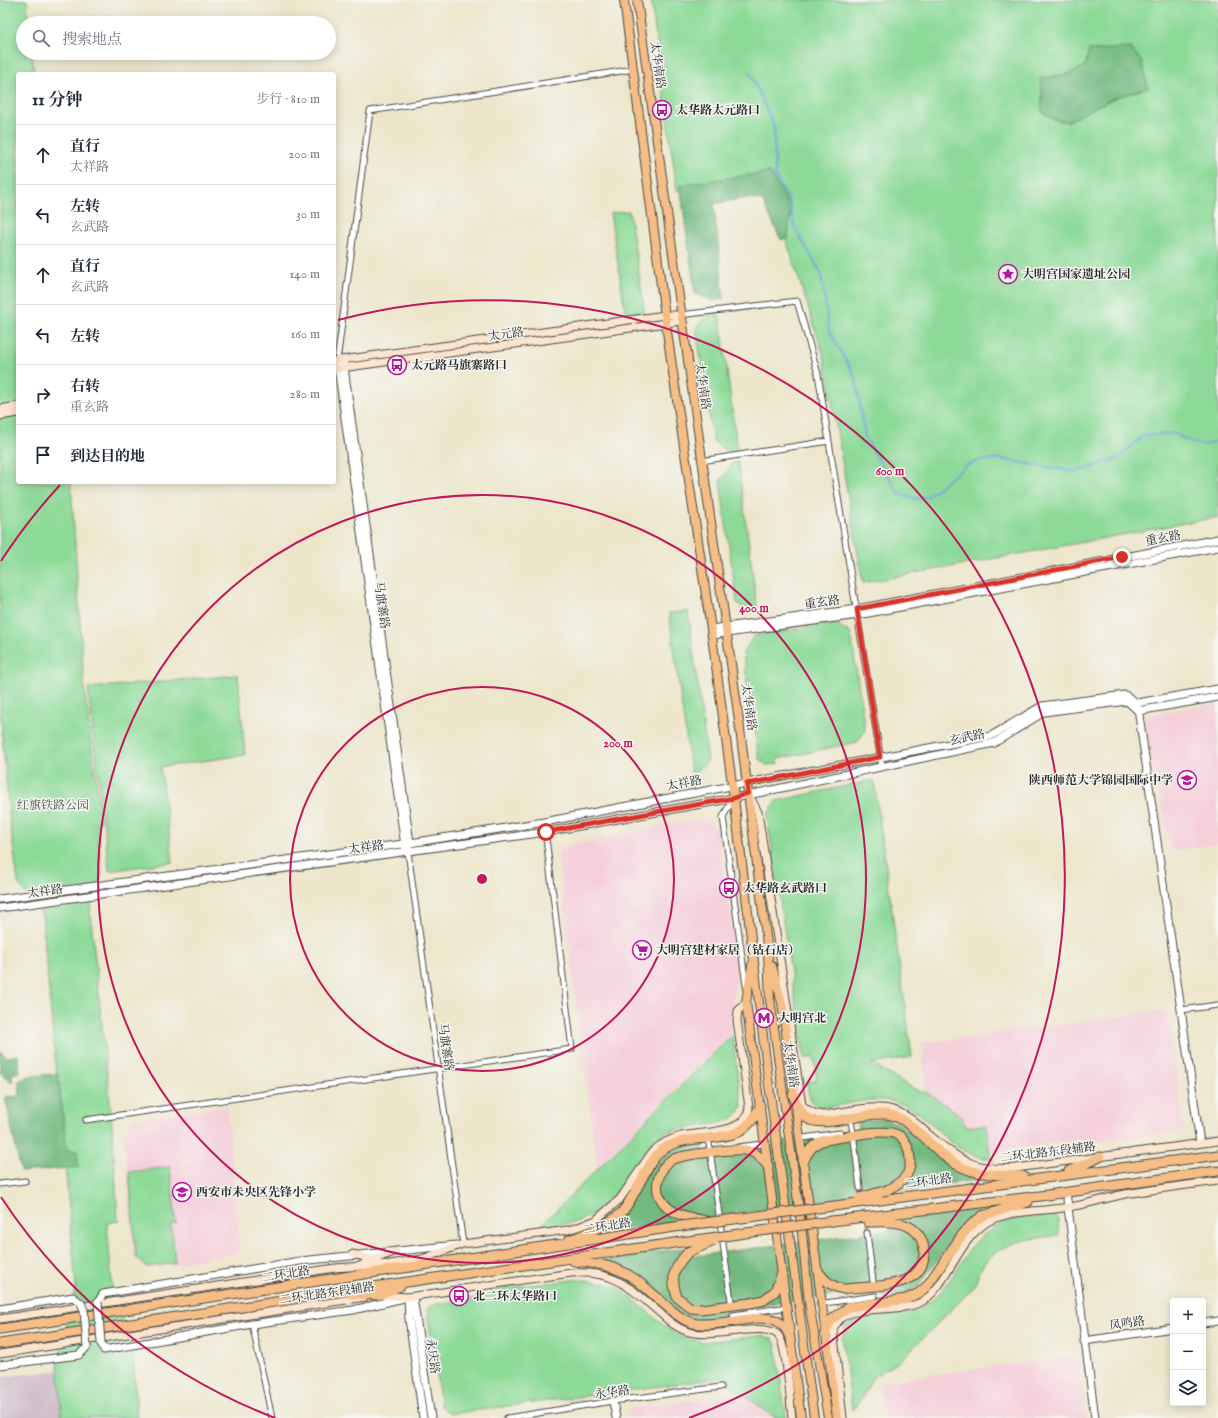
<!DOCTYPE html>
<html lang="zh">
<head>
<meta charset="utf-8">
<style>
	:root { --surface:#fff; --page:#f6f6f7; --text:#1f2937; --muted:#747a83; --line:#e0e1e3 }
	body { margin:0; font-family:"IM FELL English","Noto Serif SC",serif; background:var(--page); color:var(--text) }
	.controls { position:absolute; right:12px; bottom:12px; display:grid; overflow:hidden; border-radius:4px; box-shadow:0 2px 10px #0003 }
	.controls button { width:36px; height:36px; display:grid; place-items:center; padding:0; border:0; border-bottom:1px solid var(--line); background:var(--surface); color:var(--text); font:20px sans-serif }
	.stop { position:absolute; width:12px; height:12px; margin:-9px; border:3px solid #d93025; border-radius:50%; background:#fff }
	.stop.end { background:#d93025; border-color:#fff; box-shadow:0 1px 4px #0008 }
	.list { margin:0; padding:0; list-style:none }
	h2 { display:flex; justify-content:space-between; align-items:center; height:52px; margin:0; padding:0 16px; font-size:17px }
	h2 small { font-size:13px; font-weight:400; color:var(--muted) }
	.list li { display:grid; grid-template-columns:26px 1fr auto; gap:12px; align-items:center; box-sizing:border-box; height:60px; padding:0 16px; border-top:1px solid var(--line) }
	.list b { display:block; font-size:15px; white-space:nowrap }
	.list p { margin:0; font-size:13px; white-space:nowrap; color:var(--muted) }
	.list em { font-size:13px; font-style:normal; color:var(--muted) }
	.icon { flex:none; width:22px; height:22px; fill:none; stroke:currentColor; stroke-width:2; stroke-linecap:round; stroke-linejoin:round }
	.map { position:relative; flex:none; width:1218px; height:1418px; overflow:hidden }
	.search { position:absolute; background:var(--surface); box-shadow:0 2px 10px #0003; left:16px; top:16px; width:320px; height:44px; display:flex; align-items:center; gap:10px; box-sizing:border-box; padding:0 14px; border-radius:22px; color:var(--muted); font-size:15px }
	.panel { position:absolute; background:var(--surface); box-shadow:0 2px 10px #0003; left:16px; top:72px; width:320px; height:412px; border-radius:4px }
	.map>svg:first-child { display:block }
</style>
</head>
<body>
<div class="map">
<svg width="1218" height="1418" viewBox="0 0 1218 1418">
	<rect width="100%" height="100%" fill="#f6f6f2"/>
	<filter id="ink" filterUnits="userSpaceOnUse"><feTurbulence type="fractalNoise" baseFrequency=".025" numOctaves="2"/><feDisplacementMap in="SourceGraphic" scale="8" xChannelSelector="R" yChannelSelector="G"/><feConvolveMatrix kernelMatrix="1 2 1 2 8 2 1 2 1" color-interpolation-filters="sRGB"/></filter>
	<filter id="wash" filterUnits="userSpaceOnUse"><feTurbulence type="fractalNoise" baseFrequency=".012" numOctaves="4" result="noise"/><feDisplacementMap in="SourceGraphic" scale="16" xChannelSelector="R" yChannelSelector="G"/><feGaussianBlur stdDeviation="0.9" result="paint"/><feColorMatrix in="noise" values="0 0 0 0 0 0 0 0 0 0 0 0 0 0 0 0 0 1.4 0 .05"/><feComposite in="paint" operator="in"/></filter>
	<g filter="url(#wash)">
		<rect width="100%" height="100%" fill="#ede6cb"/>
		<path fill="#f5cfda" d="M 1218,703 L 1218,844 L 1171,851 L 1142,716 Z
			M 699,819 L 710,823 L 718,831 L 738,966 L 730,1022 L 731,1034 L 597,1167 L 557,853 L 566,846 Z
			M 1164,1010 L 1169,1018 L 1184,1131 L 1083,1143 L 1081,1139 L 990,1152 L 986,1125 L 964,1127 L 962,1116 L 926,1092 L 922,1043 Z
			M 227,1106 L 240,1252 L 148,1269 L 134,1258 L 124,1133 L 133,1119 Z
			M 1077,1355 L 1086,1418 L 884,1418 L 880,1382 Z
			M 743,1394 L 776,1418 L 625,1418 L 632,1408 Z"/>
		<path fill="#d1bdcb" d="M 81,1368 L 85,1418 L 0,1418 L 0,1377 Z"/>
		<path fill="#8dda98" stroke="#5c8262" d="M 0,0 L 27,0 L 29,23 L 23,23 L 23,53 L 32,53 L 34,74 L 18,74 L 18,482 L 71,482 L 84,685 L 101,821 L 97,822 L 102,873 L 90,910 L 111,1111 L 118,1221 L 107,1223 L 112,1285 L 133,1354 L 137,1418 L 62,1418 L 58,1363 L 76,1286 L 42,915 L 18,883 L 9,814 L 0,710 Z
			M 651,0 L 1218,0 L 1218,517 L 863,583 L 824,356 L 767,181 L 677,191 Z
			M 629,211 L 645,314 L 626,316 L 610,213 Z
			M 717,312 L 717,316 L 720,316 L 737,448 L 737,452 L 730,453 L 713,441 L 696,327 L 709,313 Z
			M 738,462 L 757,607 L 757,611 L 750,612 L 737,603 L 720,481 L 733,463 Z
			M 688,611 L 708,761 L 699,770 L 691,772 L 669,613 Z
			M 836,623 L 851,634 L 865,731 L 857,742 L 777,759 L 778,764 L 767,765 L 759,759 L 743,653 L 754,636 Z
			M 238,675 L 245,755 L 160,767 L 173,862 L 109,871 L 88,688 Z
			M 874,780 L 912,1057 L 871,1064 L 920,1092 L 926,1092 L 962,1116 L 964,1127 L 986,1125 L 990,1154 L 994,1160 C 979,1157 964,1153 952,1143 C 934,1128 919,1107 895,1102 C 871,1096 846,1105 822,1108 C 809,1105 808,1092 807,1082 L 817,1080 L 814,1058 L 804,1058 L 767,816 L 776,801 Z
			M 732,1035 L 742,1106 C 734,1132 684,1122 663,1134 C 651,1141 642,1154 634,1165 C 619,1189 604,1215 574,1222 C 563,1225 551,1225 540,1226 Z
			M 170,1167 L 176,1223 L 171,1224 L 175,1263 L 147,1267 L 136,1257 L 129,1172 Z
			M 1052,1213 L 1058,1219 L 1059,1235 C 1032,1239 1002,1240 984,1264 C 978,1272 978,1281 972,1289 L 900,1361 L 873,1377 L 861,1400 L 852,1410 L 842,1338 L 846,1326 C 861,1313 901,1319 922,1307 C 956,1288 960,1248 993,1228 C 1010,1218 1032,1217 1052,1213 Z
			M 580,1279 L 608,1284 L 622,1290 L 668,1329 L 684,1338 L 703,1342 L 760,1336 L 772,1338 L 776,1345 L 786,1418 L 776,1418 L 721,1378 L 449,1414 L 441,1406 L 427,1310 L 429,1307 L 436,1304 L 491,1296 L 491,1290 Z"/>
		<path fill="#72ba80" stroke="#4e7256" d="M 1131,48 L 1142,62 L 1148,88 L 1114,98 L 1067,122 L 1053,119 L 1042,112 L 1041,78 L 1067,74 L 1085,66 L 1089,50 Z
			M 770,172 L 791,209 L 788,238 L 781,240 L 762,200 L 746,198 L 714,204 L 724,299 L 713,301 L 695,293 L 680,185 Z
			M 0,1051 L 7,1057 L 18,1055 L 20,1072 L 12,1074 L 12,1082 L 0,1072 Z
			M 58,1074 L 67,1150 L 77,1151 L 78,1167 L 21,1172 L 5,1097 L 20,1096 L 19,1081 L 28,1076 Z
			M 884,1119 L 900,1124 L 949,1165 L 982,1179 L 598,1233 C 627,1212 644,1164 672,1149 C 681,1144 692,1144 702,1142 L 704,1152 L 859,1131 L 858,1121 Z
			M 986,1207 L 962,1226 L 918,1287 L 900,1295 L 882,1297 L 881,1289 L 726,1310 L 727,1318 L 703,1322 L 681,1315 L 600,1260 L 684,1248 L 695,1256 L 898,1229 L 901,1218 Z"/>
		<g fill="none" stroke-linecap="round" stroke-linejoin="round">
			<path stroke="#73a2dc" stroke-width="2" d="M 750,72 L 774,127 L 775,176 L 788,199 L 795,228 L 821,273 L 829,331 L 855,376 L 865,437 L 899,494 L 916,499 L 927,497 L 967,465 L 982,460 L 1000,459 L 1076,472 L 1118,458 L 1143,436 L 1173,433 L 1192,443 L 1205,445 L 1218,441"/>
		</g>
	</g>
	<g filter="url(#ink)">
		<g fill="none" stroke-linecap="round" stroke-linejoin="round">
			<path stroke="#c6c1ab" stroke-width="5" stroke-dasharray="5 2.5" stroke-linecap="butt" d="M 762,1144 L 802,1138
				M 860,1188 L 867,1233
				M 785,1308 L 824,1303"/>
			<defs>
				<path id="minor" d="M 680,315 L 797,301 L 818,374 L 882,767
					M 337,361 L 370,111 L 634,69
					M 701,461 L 829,441
					M 733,798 L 723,817 L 746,986
					M 410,843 L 408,852 L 463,1244
					M 1181,1010 L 1218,1005
					M 86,1120 L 572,1049 L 544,822
					M 851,1122 L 853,1132
					M 803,1138 L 840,1133
					M 854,1140 L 860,1188
					M 709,1143 L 710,1151
					M 739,1147 L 761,1144
					M 711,1157 L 731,1301
					M 0,1184 L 25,1181
					M 867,1233 L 873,1281
					M 825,1303 L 875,1296
					M 733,1315 L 781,1308
					M 252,1324 L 272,1418
					M 507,1418 L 613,1401 L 721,1387"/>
				<path id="tertiary" d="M 343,360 L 410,843
					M 337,361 L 405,846
					M 711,629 L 857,609 L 1218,539
					M 712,635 L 858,615 L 1218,547
					M 1138,708 L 1200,1143
					M 0,899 L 410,843 L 544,822 L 991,736 L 1042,706 L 1125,695 L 1137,703 L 1218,689
					M 0,908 L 546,832 L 734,798 L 994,743 L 1044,712 L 1127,701 L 1138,711 L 1218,697
					M 1066,1192 L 1095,1418
					M 413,1297 L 431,1418
					M 98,1302 L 103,1294 L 300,1261 L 457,1245
					M 0,1309 L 73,1297 L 81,1303
					M 1203,1323 L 1218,1321
					M 1084,1341 L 1173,1328
					M 101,1343 L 104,1350 L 252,1324 L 353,1310 L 408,1297 L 409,1319 L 423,1418
					M 0,1365 L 79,1355 L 87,1347
					M 613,1401 L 616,1418"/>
				<path id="secondary" d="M 334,361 L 665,315 L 680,315
					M 334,369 L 681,321
					M 0,409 L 18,406
					M 0,416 L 18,413
					M 749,795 L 758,812 L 802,1105 C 808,1111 814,1114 823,1115 C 846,1112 874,1103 896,1111 C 908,1115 917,1123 926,1132 C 956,1158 974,1172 1016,1168 L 1218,1141
					M 353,1254 L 374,1260
					M 363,1264 L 396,1251
					M 378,1295 L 408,1297 L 571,1273 C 614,1270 628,1286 659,1312 C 667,1320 675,1327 686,1331 C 713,1341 762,1320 778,1335 C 787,1344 790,1402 792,1418
					M 0,1319 L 335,1268 L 390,1264 L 422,1259 L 463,1244 L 568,1230 L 581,1226 L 596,1220 L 620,1199 L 652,1152 C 660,1144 670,1139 681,1136 C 702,1131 746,1135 749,1108 L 737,1020 L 738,1011 L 746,1002
					M 0,1354 L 365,1297
					M 843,1418 L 833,1328 C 836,1325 838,1321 841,1318 C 860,1304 901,1314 923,1301 C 947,1286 957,1242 986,1223 C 1009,1209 1042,1212 1069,1207 C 1088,1204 1106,1198 1125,1194 C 1156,1189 1187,1185 1218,1181"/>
				<path id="primary" d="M 624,0 L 668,339 L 711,629 L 734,798 L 769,1085 L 814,1418
					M 637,0 L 738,713 L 768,952 L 770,999 L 801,1223 L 809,1303 L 828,1418
					M 752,965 L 746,1002 L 801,1418
					M 772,966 L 782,1003 L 837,1418"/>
				<path id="trunk" d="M 793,1095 C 797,1103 800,1112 807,1118 C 824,1130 870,1109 892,1115 C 914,1123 929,1144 947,1158 C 969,1176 997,1175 1023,1176
					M 803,1163 C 808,1151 812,1144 825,1140 C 843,1138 883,1127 898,1135 C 906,1139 910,1151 910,1159 C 911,1177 901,1182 887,1190
					M 1069,1171 L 1100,1157
					M 880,1200 L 1218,1155
					M 832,1221 L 1040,1196 L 1218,1171
					M 710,1222 C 691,1217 667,1216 659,1195 C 657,1190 657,1183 659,1177 C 661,1171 665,1164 671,1160 C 681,1155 739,1147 749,1151 C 757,1153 763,1160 768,1166
					M 569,1240 C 586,1234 607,1226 621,1213 C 636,1198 647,1158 665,1148 C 699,1128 741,1153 760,1106
					M 688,1252 C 674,1268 670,1276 677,1297 L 691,1308 L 701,1309 L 750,1303 L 764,1300 L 775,1291 L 781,1276
					M 574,1261 C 596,1263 617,1266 635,1279 C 650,1289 677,1320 693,1323 C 716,1329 764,1310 780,1323 C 784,1325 787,1331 789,1335
					M 818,1271 C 825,1281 831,1286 843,1289 C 862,1287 896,1287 912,1277 C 928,1266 928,1241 913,1229 C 901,1220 882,1222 868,1222
					M 351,1294 L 378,1295 L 400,1286
					M 0,1329 L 681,1226
					M 825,1334 L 831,1320 L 849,1307 L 906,1299 L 919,1293 L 927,1286 L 962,1235 L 972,1224 L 982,1216 L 1028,1202
					M 0,1344 L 373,1287 L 681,1242"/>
			</defs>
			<use href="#minor" stroke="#484743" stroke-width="7"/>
			<use href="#tertiary" stroke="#484743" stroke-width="9"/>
			<use href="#secondary" stroke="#484743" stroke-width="9"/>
			<use href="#primary" stroke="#484743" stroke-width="10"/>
			<use href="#trunk" stroke="#484743" stroke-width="11"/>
			<use href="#minor" stroke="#fff" stroke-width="5"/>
			<use href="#tertiary" stroke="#fff" stroke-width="7"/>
			<use href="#secondary" stroke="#fbe5cf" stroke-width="7"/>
			<use href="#primary" stroke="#f6be87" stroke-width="8"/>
			<use href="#trunk" stroke="#f6be87" stroke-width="9"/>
			<defs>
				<path id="tertiary-bridge" d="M 98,1302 L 101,1343
					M 81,1303 L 84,1310 L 87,1347"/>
				<path id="trunk-bridge" d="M 859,1198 L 887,1190
					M 681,1226 L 880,1200
					M 681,1242 L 832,1221
					M 688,1252 L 714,1241"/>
			</defs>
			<use href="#tertiary-bridge" stroke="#484743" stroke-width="9" stroke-linecap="butt"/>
			<use href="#trunk-bridge" stroke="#484743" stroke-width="11" stroke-linecap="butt"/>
			<use href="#tertiary-bridge" stroke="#fff" stroke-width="7"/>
			<use href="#trunk-bridge" stroke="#f6be87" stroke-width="9"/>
		</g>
	</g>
	<g fill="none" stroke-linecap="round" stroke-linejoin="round" filter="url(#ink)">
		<path stroke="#d93025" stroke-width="5" d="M 546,832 L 734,798 L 748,793 L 747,784 L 880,757 L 857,609 L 1122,557"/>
	</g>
	<g fill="none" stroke="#c2185b" stroke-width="2">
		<circle cx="482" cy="879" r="192"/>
		<circle cx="482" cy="879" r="384"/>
		<path d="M275 1418A577 577 0 0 1 1 1197M1 561A577 577 0 0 1 60 485M338 320A577 577 0 0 1 689 1418"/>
	</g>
	<defs>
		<symbol id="bus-ring" viewBox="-11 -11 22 22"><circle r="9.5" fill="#f6f6f2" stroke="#b5179e" stroke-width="1.5"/><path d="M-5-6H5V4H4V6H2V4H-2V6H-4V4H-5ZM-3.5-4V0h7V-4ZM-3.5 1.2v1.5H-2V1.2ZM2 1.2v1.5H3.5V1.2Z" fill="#b5179e"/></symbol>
		<symbol id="sight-ring" viewBox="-11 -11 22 22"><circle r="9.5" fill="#f6f6f2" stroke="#b5179e" stroke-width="1.5"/><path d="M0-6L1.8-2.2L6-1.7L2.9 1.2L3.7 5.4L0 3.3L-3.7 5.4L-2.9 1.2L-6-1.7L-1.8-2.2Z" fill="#b5179e"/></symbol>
		<symbol id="school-ring" viewBox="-11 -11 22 22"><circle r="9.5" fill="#f6f6f2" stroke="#b5179e" stroke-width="1.5"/><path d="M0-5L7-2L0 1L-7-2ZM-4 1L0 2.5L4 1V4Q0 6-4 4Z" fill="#b5179e"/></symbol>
		<symbol id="supermarket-ring" viewBox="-11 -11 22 22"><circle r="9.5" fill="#f6f6f2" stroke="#b5179e" stroke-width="1.5"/><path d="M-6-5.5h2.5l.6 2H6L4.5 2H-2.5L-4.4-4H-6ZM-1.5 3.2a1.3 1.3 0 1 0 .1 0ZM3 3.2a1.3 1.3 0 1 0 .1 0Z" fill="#b5179e"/></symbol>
		<symbol id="metro-ring" viewBox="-11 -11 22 22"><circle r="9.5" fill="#f6f6f2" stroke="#b5179e" stroke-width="1.5"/><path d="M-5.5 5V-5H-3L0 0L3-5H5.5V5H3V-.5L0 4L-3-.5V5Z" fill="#b5179e"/></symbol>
	</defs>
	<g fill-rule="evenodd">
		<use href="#bus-ring" x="651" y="99" width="22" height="22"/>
		<use href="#sight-ring" x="997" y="263" width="22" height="22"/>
		<use href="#bus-ring" x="386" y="354" width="22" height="22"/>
		<use href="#school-ring" x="1176" y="769" width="22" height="22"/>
		<use href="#bus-ring" x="718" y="877" width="22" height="22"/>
		<use href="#supermarket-ring" x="631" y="939" width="22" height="22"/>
		<use href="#metro-ring" x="753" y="1007" width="22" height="22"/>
		<use href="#school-ring" x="171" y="1181" width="22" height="22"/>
		<use href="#bus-ring" x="448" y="1285" width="22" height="22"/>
	</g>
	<g text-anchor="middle" stroke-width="3" stroke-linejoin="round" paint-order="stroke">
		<g font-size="12" fill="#2b2b2b" stroke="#f6f6f2">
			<text transform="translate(658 65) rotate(82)" y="4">太华南路</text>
			<text transform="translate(506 334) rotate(-8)" y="4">太元路</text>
			<text transform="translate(703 386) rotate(82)" y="4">太华南路</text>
			<text transform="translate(1163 538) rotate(-11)" y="4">重玄路</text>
			<text transform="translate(822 602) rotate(-8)" y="4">重玄路</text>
			<text transform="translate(382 605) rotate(82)" y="4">马旗寨路</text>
			<text transform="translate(749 707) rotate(82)" y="4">太华南路</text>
			<text transform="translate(967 737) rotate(-12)" y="4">玄武路</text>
			<text transform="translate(684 783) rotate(-11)" y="4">太祥路</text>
			<text transform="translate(366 847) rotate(-8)" y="4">太祥路</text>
			<text transform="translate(45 891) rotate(-8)" y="4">太祥路</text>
			<text transform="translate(446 1047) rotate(82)" y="4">马旗寨路</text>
			<text transform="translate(791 1064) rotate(82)" y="4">太华南路</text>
			<text transform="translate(1048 1152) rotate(-7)" y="4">二环北路东段辅路</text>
			<text transform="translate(928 1181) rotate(-8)" y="4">二环北路</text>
			<text transform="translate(607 1226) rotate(-9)" y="4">二环北路</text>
			<text transform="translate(286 1274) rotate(-9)" y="4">二环北路</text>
			<text transform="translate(327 1293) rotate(-8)" y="4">二环北路东段辅路</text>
			<text transform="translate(1127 1323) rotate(-8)" y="4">凤鸣路</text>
			<text transform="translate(433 1356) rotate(82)" y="4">永庆路</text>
			<text transform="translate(612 1392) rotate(-8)" y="4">永华路</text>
		</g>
		<g font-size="12" font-weight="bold" fill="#2b2b2b" stroke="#f6f6f2" text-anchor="start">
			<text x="676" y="114">太华路太元路口</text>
			<text x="1022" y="278">大明宫国家遗址公园</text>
			<text x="411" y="369">太元路马旗寨路口</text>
			<text x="1173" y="784" text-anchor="end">陕西师范大学锦园国际中学</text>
			<text x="743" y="892">太华路玄武路口</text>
			<text x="656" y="954">大明宫建材家居（钻石店）</text>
			<text x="778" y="1022">大明宫北</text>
			<text x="196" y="1196">西安市未央区先锋小学</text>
			<text x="473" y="1300">北二环太华路口</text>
		</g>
		<g font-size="12" fill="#445746" stroke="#f6f6f2">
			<text x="53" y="809">红旗铁路公园</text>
		</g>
	</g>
	<circle cx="482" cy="879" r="6" fill="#c2185b" stroke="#f6f6f2" stroke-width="2"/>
	<g font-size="12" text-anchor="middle" font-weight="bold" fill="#c2185b" stroke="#f6f6f2" stroke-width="3" stroke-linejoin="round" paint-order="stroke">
		<text x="890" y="475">600 m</text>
		<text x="754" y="612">400 m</text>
		<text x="618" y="747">200 m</text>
	</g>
</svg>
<div class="controls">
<button>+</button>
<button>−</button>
<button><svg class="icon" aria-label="layers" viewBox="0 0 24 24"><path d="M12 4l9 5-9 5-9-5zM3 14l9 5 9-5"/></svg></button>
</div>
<div class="stop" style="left:546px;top:832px"></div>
<div class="stop end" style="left:1122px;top:557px"></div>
<div class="search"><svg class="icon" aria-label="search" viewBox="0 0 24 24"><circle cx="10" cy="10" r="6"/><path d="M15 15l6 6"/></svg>搜索地点</div>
<section class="panel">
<h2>11 分钟<small>步行 · 810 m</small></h2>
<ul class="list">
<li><svg class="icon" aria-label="ahead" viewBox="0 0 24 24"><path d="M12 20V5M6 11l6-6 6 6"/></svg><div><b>直行</b><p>太祥路</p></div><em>200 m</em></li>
<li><svg class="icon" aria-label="left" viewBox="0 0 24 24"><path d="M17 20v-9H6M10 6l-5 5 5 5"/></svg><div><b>左转</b><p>玄武路</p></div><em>30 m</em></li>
<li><svg class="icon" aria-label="ahead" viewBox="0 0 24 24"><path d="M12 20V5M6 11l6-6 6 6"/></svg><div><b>直行</b><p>玄武路</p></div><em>140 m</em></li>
<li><svg class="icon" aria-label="left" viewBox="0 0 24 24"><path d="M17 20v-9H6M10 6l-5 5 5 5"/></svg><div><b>左转</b></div><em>160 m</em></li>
<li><svg class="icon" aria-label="right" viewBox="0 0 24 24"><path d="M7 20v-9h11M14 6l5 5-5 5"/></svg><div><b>右转</b><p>重玄路</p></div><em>280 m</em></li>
<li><svg class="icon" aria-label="arrive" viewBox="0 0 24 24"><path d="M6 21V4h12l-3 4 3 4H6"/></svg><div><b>到达目的地</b></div></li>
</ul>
</section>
</div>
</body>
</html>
